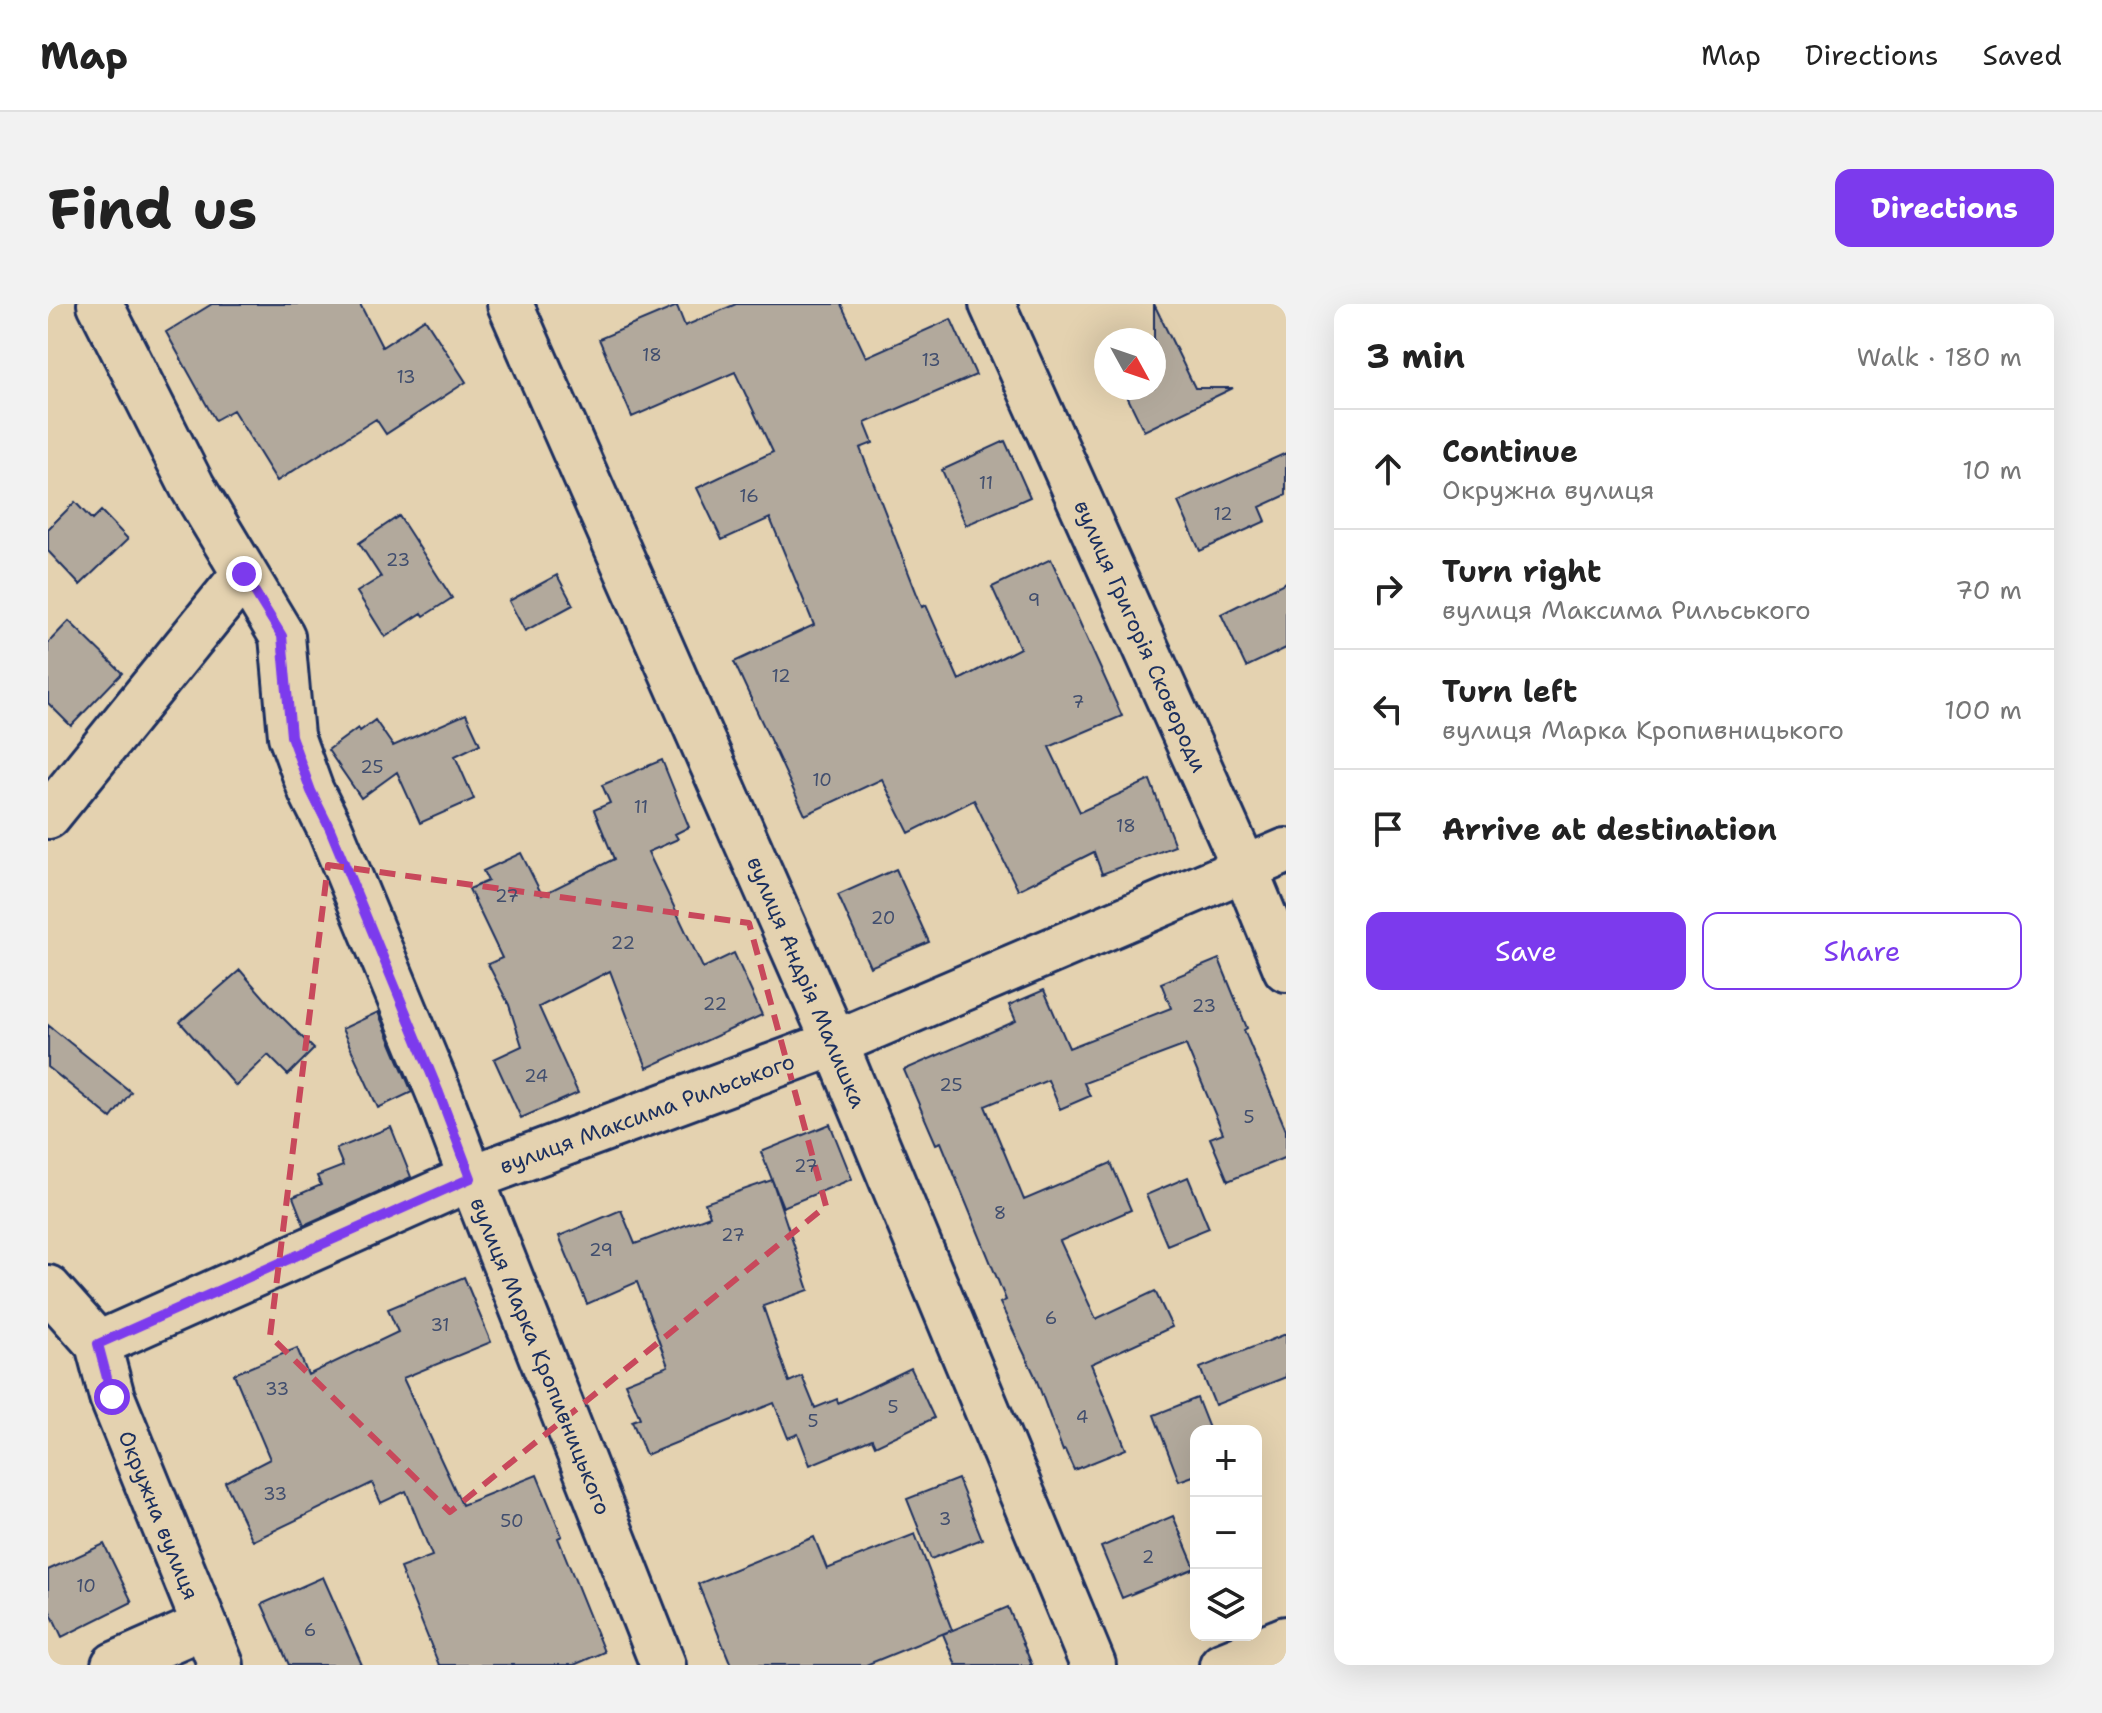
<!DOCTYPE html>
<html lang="en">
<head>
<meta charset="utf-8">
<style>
	:root { --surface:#fff; --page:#f2f2f2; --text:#222; --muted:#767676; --line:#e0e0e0; --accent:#7c3aed }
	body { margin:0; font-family:"Shantell Sans",sans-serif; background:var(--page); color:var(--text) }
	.controls { position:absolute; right:24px; bottom:24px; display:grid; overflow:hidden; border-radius:16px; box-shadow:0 8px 32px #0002 }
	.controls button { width:72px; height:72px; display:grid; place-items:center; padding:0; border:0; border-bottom:2px solid var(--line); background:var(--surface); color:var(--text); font:40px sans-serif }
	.compass { position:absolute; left:1046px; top:24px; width:72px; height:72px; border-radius:50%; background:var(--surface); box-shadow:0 8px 32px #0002; rotate:130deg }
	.stop { position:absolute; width:24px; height:24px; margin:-18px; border:6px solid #7c3aed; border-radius:50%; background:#fff }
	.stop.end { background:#7c3aed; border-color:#fff; box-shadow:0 2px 8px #0008 }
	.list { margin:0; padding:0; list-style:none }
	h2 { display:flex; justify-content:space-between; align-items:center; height:104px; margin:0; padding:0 32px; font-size:34px }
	h2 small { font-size:26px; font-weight:400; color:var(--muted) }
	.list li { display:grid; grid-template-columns:52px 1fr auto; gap:24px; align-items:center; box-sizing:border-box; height:120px; padding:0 32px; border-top:2px solid var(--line) }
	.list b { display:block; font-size:30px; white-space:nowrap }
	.list p { margin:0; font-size:26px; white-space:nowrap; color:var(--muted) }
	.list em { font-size:26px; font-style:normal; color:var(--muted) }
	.actions { display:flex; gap:16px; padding:24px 32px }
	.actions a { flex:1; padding:18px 0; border:2px solid var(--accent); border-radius:16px; text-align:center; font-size:28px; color:var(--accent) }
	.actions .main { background:var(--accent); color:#fff }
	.icon { flex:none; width:44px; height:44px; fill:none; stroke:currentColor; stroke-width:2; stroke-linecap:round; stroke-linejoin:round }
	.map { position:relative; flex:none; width:1238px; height:1361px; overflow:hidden; border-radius:16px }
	header { display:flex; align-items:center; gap:48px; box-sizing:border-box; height:112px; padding:0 40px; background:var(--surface); border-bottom:2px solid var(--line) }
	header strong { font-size:38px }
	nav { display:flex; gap:44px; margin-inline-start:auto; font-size:28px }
	.intro { display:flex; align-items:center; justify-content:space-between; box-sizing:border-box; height:192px; padding:0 48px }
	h1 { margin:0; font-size:56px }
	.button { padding:20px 36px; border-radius:16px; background:var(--accent); color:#fff; font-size:28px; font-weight:700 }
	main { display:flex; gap:48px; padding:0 48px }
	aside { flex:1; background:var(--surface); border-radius:16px; box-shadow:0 8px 32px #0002 }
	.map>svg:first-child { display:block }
</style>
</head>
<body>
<header>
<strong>Map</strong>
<nav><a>Map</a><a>Directions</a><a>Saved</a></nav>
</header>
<div class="intro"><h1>Find us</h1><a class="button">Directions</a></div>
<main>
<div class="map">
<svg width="1238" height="1361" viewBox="0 0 1238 1361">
	<rect width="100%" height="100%" fill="#e4d2b0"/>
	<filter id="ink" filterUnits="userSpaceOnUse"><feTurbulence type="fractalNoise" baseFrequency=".0125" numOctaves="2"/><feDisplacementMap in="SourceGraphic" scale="16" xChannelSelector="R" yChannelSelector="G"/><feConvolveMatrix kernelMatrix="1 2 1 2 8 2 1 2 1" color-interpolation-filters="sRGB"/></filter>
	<g filter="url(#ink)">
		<path fill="#b2a99c" stroke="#1b2f5e" stroke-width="2" d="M 164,0 L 312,0 L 334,43 L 377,15 L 418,78 L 338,130 L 328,115 L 229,177 L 185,106 L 167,116 L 118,28 Z
			M 688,0 L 793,0 L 818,53 L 903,15 L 928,71 L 817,119 L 825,139 L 812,144 L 874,303 L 878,301 L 911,376 L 972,344 L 944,283 L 1003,255 L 1074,412 L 1001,443 L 1032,508 L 1102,476 L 1127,542 L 1054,570 L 1046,548 L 970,586 L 926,496 L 861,529 L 834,475 L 757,511 L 686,358 L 766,321 L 722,214 L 674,236 L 649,184 L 725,148 L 687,68 L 584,113 L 551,35 L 629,2 L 637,22 Z
			M 1106,0 L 1147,84 L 1185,84 L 1096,127 L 1075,84 L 1106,84 Z
			M 957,137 L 982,193 L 918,221 L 894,166 Z
			M 1238,149 L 1238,191 L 1212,203 L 1218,217 L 1152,247 L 1130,198 Z
			M 27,198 L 44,216 L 53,207 L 80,235 L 32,281 L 0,247 L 0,225 Z
			M 351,212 L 404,294 L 376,312 L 374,309 L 337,333 L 309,288 L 333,273 L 311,239 Z
			M 509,271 L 525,301 L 477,327 L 461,297 Z
			M 1238,278 L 1238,344 L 1198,363 L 1173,310 Z
			M 21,317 L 74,369 L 23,422 L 0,399 L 0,339 Z
			M 418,410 L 432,440 L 407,452 L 426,495 L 372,519 L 349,468 L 313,494 L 280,446 L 310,424 L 312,427 L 327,416 L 345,442 Z
			M 614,456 L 641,523 L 627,530 L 630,535 L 600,548 L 655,664 L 686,649 L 714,711 L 599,764 L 562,667 L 491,703 L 530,789 L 473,814 L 446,755 L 474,742 L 461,701 L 440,660 L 454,654 L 421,585 L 440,577 L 435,567 L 473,549 L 494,591 L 566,555 L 546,506 L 562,499 L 554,481 Z
			M 848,565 L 881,638 L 822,663 L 790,591 Z
			M 1171,655 L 1199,724 L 1196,726 L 1238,826 L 1238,853 L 1180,877 L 1162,834 L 1175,829 L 1138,741 L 1036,779 L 1042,792 L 1012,805 L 1000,776 L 937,802 L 976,896 L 1063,859 L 1083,906 L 1012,937 L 1048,1015 L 1107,987 L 1124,1023 L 1043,1060 L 1078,1145 L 1026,1166 L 1017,1146 L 1015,1147 L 987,1072 L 952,999 L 958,996 L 893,838 L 888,840 L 856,766 L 968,717 L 961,701 L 996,686 L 1021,744 L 1123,704 L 1113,679 Z
			M 192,666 L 225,704 L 266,745 L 240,771 L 220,751 L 188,782 L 132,718 Z
			M 330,708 L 364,788 L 330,804 L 294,725 Z
			M 0,721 L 83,788 L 63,814 L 0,763 Z
			M 782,820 L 804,875 L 735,903 L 713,848 Z
			M 343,823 L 363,873 L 256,921 L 245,893 L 273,881 L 269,872 L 295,862 L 288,845 Z
			M 1140,873 L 1161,924 L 1119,941 L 1098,891 Z
			M 724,876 L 761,986 L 715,1002 L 741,1078 L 754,1072 L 767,1104 L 789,1095 L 790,1099 L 863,1064 L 886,1114 L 827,1142 L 824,1135 L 762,1161 L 750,1130 L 740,1134 L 726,1099 L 598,1151 L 584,1117 L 592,1114 L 577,1079 L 620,1062 L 589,978 L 539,1000 L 511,932 L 573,906 L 587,940 L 662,912 L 657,899 Z
			M 416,973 L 443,1038 L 355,1074 L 414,1201 L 489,1171 L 514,1232 L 510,1234 L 556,1348 L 526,1361 L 391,1361 L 352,1264 L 384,1252 L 358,1187 L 333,1199 L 324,1179 L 205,1237 L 177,1178 L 222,1155 L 186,1070 L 249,1044 L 260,1071 L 350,1028 L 340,1005 Z
			M 1238,1030 L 1238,1073 L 1167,1101 L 1152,1064 Z
			M 1149,1094 L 1162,1127 L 1148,1127 L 1148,1171 L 1131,1177 L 1106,1111 Z
			M 910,1175 L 934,1235 L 883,1255 L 859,1195 Z
			M 1125,1212 L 1147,1264 L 1074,1294 L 1053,1243 Z
			M 867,1230 L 904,1326 L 818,1361 L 683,1361 L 650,1280 L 766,1233 L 779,1265 Z
			M 56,1240 L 84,1298 L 14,1333 L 0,1303 L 0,1266 Z
			M 275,1273 L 314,1361 L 241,1361 L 214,1300 Z
			M 960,1303 L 984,1361 L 908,1361 L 895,1330 Z"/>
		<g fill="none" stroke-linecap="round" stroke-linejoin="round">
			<defs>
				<path id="minor" d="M 52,0 L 144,182 L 234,332 L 243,432 L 263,487 L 282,525 L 391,789 L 423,874 L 615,1361
					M 462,0 L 787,739 L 1045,1361
					M 944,0 L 1197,565 L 1238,665
					M 0,512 L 196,270
					M 0,984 L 50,1040 L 64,1093 L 173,1361
					M 50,1040 L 423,874 L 787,739 L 1238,547
					M 66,1361 L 155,1322
					M 1174,1361 L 1238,1335"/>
			</defs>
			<use href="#minor" stroke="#1b2f5e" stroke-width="50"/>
			<use href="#minor" stroke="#e4d2b0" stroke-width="44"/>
		</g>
	</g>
	<g fill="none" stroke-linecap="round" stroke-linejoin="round" filter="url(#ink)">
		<path stroke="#7c3aed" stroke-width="10" d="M 64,1093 L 50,1040 L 423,874 L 391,789 L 282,525 L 263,487 L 243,432 L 234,332 L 196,270"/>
	</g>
	<path fill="none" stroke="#c8485b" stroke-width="6" stroke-dasharray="16 10" stroke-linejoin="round" d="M 280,561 L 701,619 L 778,902 L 402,1208 L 222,1032 Z"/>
	<g text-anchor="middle" stroke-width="7" stroke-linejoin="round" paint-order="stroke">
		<g font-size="18" fill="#414e6e">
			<text x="604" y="57">18</text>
			<text x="883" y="62">13</text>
			<text x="358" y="79">13</text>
			<text x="938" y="185">11</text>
			<text x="701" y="198">16</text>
			<text x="1175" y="216">12</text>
			<text x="350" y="262">23</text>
			<text x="986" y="302">9</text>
			<text x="733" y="378">12</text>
			<text x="1030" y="404">7</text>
			<text x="324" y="469">25</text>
			<text x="774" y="482">10</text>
			<text x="593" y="509">11</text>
			<text x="1078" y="528">18</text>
			<text x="459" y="598">27</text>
			<text x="835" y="620">20</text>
			<text x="575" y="645">22</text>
			<text x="667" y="706">22</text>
			<text x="1156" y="708">23</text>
			<text x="488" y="778">24</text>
			<text x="903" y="787">25</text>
			<text x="1201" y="819">5</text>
			<text x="758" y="868">27</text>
			<text x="952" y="915">8</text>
			<text x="685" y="937">27</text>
			<text x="553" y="952">29</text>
			<text x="1003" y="1020">6</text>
			<text x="392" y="1027">31</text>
			<text x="229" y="1091">33</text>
			<text x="845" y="1109">5</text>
			<text x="1034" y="1119">4</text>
			<text x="765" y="1123">5</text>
			<text x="227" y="1196">33</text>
			<text x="897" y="1221">3</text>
			<text x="464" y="1223">50</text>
			<text x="1100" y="1259">2</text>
			<text x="38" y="1288">10</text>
			<text x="262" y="1332">6</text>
		</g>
		<g font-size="22" fill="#1b2f5e" stroke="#e4d2b0">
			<text transform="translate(1093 332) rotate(66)" y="8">вулиця Григорія Сковороди</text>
			<text transform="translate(759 678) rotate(67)" y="8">вулиця Андрія Малишка</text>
			<text transform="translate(599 809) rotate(-20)" y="8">вулиця Максима Рильського</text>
			<text transform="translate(493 1052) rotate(68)" y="8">вулиця Марка Кропивницького</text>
			<text transform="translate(111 1211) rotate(68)" y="8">Окружна вулиця</text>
		</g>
	</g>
</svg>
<div class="controls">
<button>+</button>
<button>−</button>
<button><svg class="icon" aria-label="layers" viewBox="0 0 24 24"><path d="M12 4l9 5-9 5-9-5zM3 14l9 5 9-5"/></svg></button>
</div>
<svg class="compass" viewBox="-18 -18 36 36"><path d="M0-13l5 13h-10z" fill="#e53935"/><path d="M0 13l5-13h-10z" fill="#767676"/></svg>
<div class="stop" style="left:64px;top:1093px"></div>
<div class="stop end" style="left:196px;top:270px"></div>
</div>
<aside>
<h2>3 min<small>Walk · 180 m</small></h2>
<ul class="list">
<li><svg class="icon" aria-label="ahead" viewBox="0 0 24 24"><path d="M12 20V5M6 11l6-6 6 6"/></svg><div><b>Continue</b><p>Окружна вулиця</p></div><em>10 m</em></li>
<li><svg class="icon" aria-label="right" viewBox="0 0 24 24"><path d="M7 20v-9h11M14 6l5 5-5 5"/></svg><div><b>Turn right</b><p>вулиця Максима Рильського</p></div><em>70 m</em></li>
<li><svg class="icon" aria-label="left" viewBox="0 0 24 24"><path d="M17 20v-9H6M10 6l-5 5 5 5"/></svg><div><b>Turn left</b><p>вулиця Марка Кропивницького</p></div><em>100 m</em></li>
<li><svg class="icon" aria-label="arrive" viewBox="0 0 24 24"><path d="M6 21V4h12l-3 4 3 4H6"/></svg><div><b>Arrive at destination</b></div></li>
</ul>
<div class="actions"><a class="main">Save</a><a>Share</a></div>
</aside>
</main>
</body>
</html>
